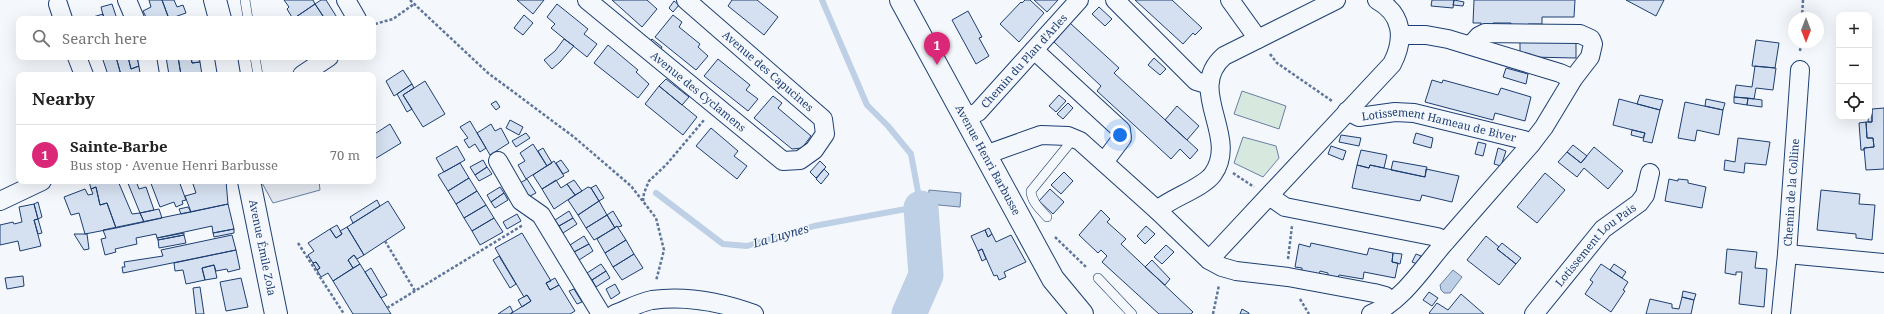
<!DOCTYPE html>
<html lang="en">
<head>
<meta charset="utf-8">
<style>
	:root { --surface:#fff; --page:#f6f6f6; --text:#222; --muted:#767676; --line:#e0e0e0; --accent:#db2777 }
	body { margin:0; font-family:"Noto Serif",serif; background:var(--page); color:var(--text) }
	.controls { position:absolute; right:12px; top:12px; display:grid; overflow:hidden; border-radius:8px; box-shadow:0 4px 16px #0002 }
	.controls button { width:36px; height:36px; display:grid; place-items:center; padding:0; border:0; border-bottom:1px solid var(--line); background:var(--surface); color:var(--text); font:20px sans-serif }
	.compass { position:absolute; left:1788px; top:12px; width:36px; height:36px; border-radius:50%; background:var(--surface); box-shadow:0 4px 16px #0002; rotate:180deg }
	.you { position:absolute; left:1120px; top:135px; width:14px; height:14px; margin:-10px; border:3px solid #fff; border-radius:50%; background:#1a73e8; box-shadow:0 0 0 6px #1a73e833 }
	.badge { display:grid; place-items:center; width:26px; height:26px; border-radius:50%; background:var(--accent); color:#fff; font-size:13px; font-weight:700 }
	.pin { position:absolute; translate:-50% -33px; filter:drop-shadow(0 1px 2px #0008) }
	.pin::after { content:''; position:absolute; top:21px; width:14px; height:12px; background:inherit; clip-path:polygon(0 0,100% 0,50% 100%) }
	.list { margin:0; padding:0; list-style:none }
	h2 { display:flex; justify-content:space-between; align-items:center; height:52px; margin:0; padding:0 16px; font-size:17px }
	h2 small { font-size:13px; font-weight:400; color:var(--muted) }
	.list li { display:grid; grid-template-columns:26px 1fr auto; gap:12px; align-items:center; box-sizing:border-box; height:60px; padding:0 16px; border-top:1px solid var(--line) }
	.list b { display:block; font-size:15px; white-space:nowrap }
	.list p { margin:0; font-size:13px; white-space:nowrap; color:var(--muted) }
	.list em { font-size:13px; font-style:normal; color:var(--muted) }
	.icon { flex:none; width:22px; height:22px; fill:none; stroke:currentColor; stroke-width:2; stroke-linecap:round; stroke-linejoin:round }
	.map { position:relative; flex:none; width:1884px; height:314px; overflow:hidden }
	.search { position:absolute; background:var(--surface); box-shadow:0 4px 16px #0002; left:16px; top:16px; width:360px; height:44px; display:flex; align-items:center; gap:10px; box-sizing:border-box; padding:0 14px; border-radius:8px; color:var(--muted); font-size:15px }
	.panel { position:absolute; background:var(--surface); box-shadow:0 4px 16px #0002; left:16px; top:72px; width:360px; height:112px; border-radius:8px }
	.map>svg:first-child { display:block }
</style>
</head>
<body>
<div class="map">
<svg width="1884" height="314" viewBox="0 0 1884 314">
	<rect width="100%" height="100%" fill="#f4f7fb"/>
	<path fill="#d7e8df" stroke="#687fa3" d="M 1242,91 L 1286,106 L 1279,129 L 1234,114 Z
		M 1243,137 L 1276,146 L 1279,158 L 1263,177 L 1234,163 Z"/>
	<path fill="#e3e8f0" stroke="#687fa3" d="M 261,181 L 319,181 L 320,190 L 273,203 Z"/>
	<path fill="#bed0e5" stroke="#687fa3" d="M 929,190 L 961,193 L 960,207 L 928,204 Z
		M 1453,270 L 1462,277 L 1450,293 L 1444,293 L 1441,290 L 1440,285 Z"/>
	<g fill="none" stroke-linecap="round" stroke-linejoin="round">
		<path stroke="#bed0e5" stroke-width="6" d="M 656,193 L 723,244 L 747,246 L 814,226 L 906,209 L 921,208 L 911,154 L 888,126 L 867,105 L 822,0"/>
		<path stroke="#bed0e5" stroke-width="35" d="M 909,314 L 926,275 L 921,208"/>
	</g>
	<path fill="#d5e0f0" stroke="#1d3f73" d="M 149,0 L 162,0 L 169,19 L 153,19 L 152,17 L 147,19 L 143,11 L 151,7 Z
		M 162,0 L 174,0 L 177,7 L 183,5 L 186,13 L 169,19 Z
		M 284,0 L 313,0 L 315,4 L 293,19 L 287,9 L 289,7 Z
		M 321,0 L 326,0 L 338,19 L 325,19 L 315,4 Z
		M 517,0 L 544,0 L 533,14 Z
		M 612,0 L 647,0 L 657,9 L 642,27 Z
		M 732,0 L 757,0 L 778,17 L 764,35 L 728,6 Z
		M 1025,0 L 1030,0 L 1044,13 L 1019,42 L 1000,24 L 1021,2 L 1022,3 Z
		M 1034,0 L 1058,0 L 1047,12 Z
		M 1135,0 L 1172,0 L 1202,28 L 1195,35 L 1193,33 L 1183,44 Z
		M 1432,0 L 1454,0 L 1453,8 L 1431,6 Z
		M 1454,0 L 1464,2 L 1463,6 L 1453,5 Z
		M 1474,0 L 1575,0 L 1574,17 L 1542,17 L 1542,24 L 1528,24 L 1528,28 L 1511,28 L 1511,23 L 1493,23 L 1492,28 L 1481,27 L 1481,23 L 1473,23 Z
		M 1626,0 L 1664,0 L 1656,16 Z
		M 674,1 L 679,5 L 673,12 L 669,8 Z
		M 112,4 L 117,19 L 104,19 L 101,7 Z
		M 315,4 L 325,19 L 293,19 Z
		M 557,4 L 588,29 L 584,34 L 597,44 L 587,57 L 551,28 L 555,24 L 547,17 Z
		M 1099,7 L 1112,19 L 1105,26 L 1092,14 Z
		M 968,11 L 982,37 L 979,38 L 989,56 L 976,64 L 952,20 Z
		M 103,14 L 104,19 L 94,19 L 93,17 Z
		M 524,15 L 533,23 L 523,35 L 514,28 Z
		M 673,15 L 682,22 L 679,27 L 700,44 L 698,47 L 708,56 L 696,70 L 655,37 Z
		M 1070,23 L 1119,68 L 1114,73 L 1198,150 L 1190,159 L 1180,149 L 1171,159 L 1097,91 L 1101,86 L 1054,42 Z
		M 564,39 L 574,46 L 560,62 L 552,69 L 544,60 L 555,51 Z
		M 652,39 L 662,47 L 661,49 L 650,41 Z
		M 1520,40 L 1576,42 L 1576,58 L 1530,57 L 1530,54 L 1520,54 Z
		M 1756,40 L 1779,43 L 1775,68 L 1752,66 Z
		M 608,45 L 638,70 L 636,72 L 649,84 L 638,98 L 594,63 Z
		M 102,57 L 116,57 L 121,75 L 108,75 Z
		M 116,57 L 128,57 L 131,69 L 139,66 L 141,75 L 121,75 Z
		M 128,57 L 137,57 L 139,66 L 131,69 Z
		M 166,57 L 178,57 L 181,75 L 169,75 Z
		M 178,57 L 191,57 L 192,63 L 200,62 L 202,75 L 181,75 Z
		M 191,57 L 199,57 L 200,62 L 192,63 Z
		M 1154,58 L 1166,69 L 1160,75 L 1148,65 Z
		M 718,59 L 750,85 L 746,90 L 758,99 L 748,111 L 704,76 Z
		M 1755,66 L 1776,68 L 1773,90 L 1756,88 L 1754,99 L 1734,97 L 1736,85 L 1752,87 Z
		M 1506,68 L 1528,74 L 1526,84 L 1503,77 Z
		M 403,70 L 412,84 L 394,96 L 386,81 Z
		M 666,79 L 689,97 L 682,105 L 659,86 Z
		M 1432,80 L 1442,83 L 1443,80 L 1498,95 L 1501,88 L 1531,97 L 1525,121 L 1495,113 L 1493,120 L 1425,102 Z
		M 425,81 L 445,114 L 423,127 L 403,95 Z
		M 412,84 L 414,88 L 403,95 L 412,109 L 407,112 L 397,94 Z
		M 659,86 L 697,117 L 683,135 L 645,104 Z
		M 1059,95 L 1066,101 L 1056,112 L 1049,106 Z
		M 1640,95 L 1663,100 L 1660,110 L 1637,104 Z
		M 773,96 L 782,103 L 778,108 L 811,136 L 802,148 L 792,149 L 754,118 Z
		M 1734,97 L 1748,98 L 1747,105 L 1734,103 Z
		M 1748,98 L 1762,100 L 1762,107 L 1747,105 Z
		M 1619,99 L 1660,110 L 1652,143 L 1643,141 L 1645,133 L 1613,125 Z
		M 1706,99 L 1725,103 L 1723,110 L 1705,106 Z
		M 496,101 L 500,107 L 496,110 L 491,104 Z
		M 1685,102 L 1723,110 L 1719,135 L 1697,130 L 1695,141 L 1678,138 Z
		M 1068,103 L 1073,108 L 1063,119 L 1057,114 Z
		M 1177,106 L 1199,126 L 1187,140 L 1165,120 Z
		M 1884,108 L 1884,169 L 1866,170 L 1864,148 L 1874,147 L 1873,138 L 1867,138 L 1866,122 L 1872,122 L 1872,109 Z
		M 1869,109 L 1872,109 L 1872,122 L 1868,122 Z
		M 510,120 L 523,127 L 519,135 L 506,128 Z
		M 470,121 L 486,148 L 480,152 L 475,144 L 469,148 L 464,140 L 468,138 L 460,127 Z
		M 1866,122 L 1867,138 L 1873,138 L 1874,147 L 1864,148 L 1864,150 L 1861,150 L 1859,123 Z
		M 390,124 L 401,143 L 373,160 L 373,135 Z
		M 491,124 L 495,131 L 501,128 L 509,143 L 490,155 L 477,133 Z
		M 711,128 L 738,151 L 734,156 L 747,166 L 737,179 L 696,146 Z
		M 1632,130 L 1645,133 L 1643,138 L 1631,135 Z
		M 526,133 L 530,138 L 516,147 L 512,141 Z
		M 1416,133 L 1433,138 L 1431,148 L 1413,143 Z
		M 1341,135 L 1361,138 L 1359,146 L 1339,142 Z
		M 1738,138 L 1770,142 L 1766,165 L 1745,163 L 1744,173 L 1724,170 L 1725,160 L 1735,162 Z
		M 1478,142 L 1486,144 L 1483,156 L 1475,154 Z
		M 533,144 L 547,166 L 526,179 L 518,165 L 525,161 L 520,153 Z
		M 1573,145 L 1587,156 L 1581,163 L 1567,152 Z
		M 457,146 L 465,160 L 444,172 L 436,158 Z
		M 1331,146 L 1346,151 L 1343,160 L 1328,154 Z
		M 1594,147 L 1623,171 L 1608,189 L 1584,168 L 1577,177 L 1558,162 L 1567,152 L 1581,163 Z
		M 543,148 L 552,163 L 547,166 L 538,151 Z
		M 1498,148 L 1506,151 L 1501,166 L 1494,164 Z
		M 1361,150 L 1387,155 L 1384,168 L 1370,165 L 1369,168 L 1357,165 Z
		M 483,160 L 487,167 L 475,175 L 470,167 Z
		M 561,160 L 569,171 L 563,174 L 556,163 Z
		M 554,161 L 564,176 L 542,189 L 533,175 Z
		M 820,161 L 826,167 L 816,178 L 810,172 Z
		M 1393,161 L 1427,167 L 1425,177 L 1391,170 Z
		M 460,163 L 469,178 L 448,191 L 438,175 Z
		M 1357,165 L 1369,168 L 1370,165 L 1425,177 L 1426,169 L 1459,176 L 1452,202 L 1422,195 L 1420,201 L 1352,188 Z
		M 487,167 L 492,174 L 479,181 L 475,175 Z
		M 824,169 L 829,174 L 821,184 L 816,179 Z
		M 1064,172 L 1073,181 L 1061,194 L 1051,185 Z
		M 1545,173 L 1565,190 L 1537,223 L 1517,207 Z
		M 469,178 L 477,191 L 456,204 L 448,191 Z
		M 527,179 L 536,193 L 528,197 L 520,183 Z
		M 1669,179 L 1678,181 L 1678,179 L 1688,180 L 1688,183 L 1706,187 L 1702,208 L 1665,201 Z
		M 556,180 L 561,188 L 567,184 L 575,195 L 554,209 L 542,189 Z
		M 574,180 L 582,191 L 575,195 L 567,184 Z
		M 89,181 L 118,181 L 132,214 L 140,213 L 144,222 L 116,228 L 107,203 L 100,205 L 96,187 L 91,189 Z
		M 127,181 L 136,181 L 139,189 L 146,187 L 154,210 L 140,213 Z
		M 150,181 L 179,181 L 186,200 L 182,201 L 183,204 L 176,207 L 174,202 L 160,207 Z
		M 192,181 L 226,181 L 228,204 L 191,212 L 185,196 L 196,193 Z
		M 596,185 L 604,198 L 599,201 L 591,188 Z
		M 96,187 L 100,205 L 107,203 L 116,228 L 85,234 L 79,213 L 71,215 L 64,197 L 85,189 L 88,195 L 93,194 L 91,189 Z
		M 500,187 L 504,193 L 491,202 L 487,195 Z
		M 588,187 L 591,188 L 599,201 L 578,215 L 568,200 Z
		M 1050,189 L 1064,202 L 1053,214 L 1039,201 Z
		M 1821,190 L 1860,194 L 1859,204 L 1875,205 L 1872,240 L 1856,238 L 1856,234 L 1817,230 Z
		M 477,191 L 486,205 L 464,218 L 456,204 Z
		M 504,193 L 508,200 L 495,208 L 491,202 Z
		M 377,200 L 380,206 L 353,223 L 350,217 Z
		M 388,201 L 405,228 L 364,255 L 347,227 Z
		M 599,201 L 607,215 L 586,228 L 578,215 Z
		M 38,202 L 42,217 L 38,219 L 34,204 Z
		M 34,204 L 38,219 L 34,220 L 41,246 L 20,251 L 18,241 L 0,245 L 0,225 L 13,222 L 14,224 L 22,222 L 19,207 Z
		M 228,204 L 234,229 L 213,233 L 212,226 L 157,238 L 156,234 L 136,238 L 137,244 L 115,249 L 116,252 L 105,255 L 101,239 L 106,238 L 103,230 Z
		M 486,205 L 494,218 L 472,231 L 464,218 Z
		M 188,207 L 191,212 L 181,214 L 179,209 Z
		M 159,209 L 162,218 L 144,222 L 140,213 Z
		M 1101,210 L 1110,219 L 1107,222 L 1126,239 L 1121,244 L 1193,312 L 1191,314 L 1159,314 L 1102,262 L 1107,256 L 1101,250 L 1098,253 L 1079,235 Z
		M 569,211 L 573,218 L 559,226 L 555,220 Z
		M 613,211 L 622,226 L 618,227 L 617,226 L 615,228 L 607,215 Z
		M 517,214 L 521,221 L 507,229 L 503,222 Z
		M 607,215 L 615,228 L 594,240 L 586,228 Z
		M 494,218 L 503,232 L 480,245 L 472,231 Z
		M 573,218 L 577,224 L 563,233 L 559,226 Z
		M 38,219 L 42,233 L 38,234 L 34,220 Z
		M 337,225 L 342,234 L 336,238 L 330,229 Z
		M 617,226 L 626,240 L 605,253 L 597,239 Z
		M 1146,226 L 1155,234 L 1145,244 L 1137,236 Z
		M 347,227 L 364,255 L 357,259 L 354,255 L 348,260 L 353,268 L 333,281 L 328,273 L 321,277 L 317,270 L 320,268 L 316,262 L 313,263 L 308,255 L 314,251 L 308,243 L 330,229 L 336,238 L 342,234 L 340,231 Z
		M 989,228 L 992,234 L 988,237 L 985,230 Z
		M 234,229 L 234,233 L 214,237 L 213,233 Z
		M 985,230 L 988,237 L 992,234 L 996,242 L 1011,235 L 1026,262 L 1004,272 L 1006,277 L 999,280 L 997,275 L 994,276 L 982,249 L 978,251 L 971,236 Z
		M 184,233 L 184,235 L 158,240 L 157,238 Z
		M 522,233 L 551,281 L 546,283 L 550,290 L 559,285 L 575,311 L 570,314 L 510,314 L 531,301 L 527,295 L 524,297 L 495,248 Z
		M 74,234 L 87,234 L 89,249 L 84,250 Z
		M 184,235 L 186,243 L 159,248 L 158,240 Z
		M 232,235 L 236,250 L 123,273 L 122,267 L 125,267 L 124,262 L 163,256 L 161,250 Z
		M 584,236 L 589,244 L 574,252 L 570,245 Z
		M 1486,236 L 1499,247 L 1497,249 L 1516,264 L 1499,285 L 1467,260 Z
		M 626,240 L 634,254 L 613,267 L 605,253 Z
		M 1311,243 L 1367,255 L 1369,248 L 1393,253 L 1392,262 L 1398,263 L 1395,278 L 1364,272 L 1363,279 L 1339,275 L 1338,278 L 1328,276 L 1328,273 L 1320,271 L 1319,275 L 1302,271 L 1302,268 L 1295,267 L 1299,244 L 1310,247 Z
		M 1502,243 L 1521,258 L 1516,264 L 1497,249 Z
		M 589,244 L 593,251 L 579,260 L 574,252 Z
		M 1166,245 L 1174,252 L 1162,264 L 1154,257 Z
		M 982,249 L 986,259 L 982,261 L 978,251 Z
		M 1727,249 L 1757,252 L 1755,268 L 1767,269 L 1764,307 L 1739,304 L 1742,272 L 1736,272 L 1736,275 L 1725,273 Z
		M 236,250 L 240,269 L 228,272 L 227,269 L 216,271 L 214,265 L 202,268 L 205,280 L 186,284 L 183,270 L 175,271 L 174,263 Z
		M 1393,253 L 1402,254 L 1400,264 L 1392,262 Z
		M 634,254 L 643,268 L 622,280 L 613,267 Z
		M 1416,254 L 1421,256 L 1417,264 L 1412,262 Z
		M 354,255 L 360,264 L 353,268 L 348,260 Z
		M 499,256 L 516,284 L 510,288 L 493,260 Z
		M 1152,260 L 1170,279 L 1165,285 L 1145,267 Z
		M 316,262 L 320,268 L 317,270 L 313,263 Z
		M 360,264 L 365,272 L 391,314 L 353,314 L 333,281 Z
		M 601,264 L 606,271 L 592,280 L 587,273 Z
		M 1601,264 L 1628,282 L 1623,290 L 1625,291 L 1611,312 L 1585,294 L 1593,282 L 1590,280 Z
		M 1614,264 L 1626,272 L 1622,278 L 1610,270 Z
		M 214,265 L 217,278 L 205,280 L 202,268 Z
		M 371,268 L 387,295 L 381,298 L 365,272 Z
		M 606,271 L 610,278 L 596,287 L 592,280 Z
		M 23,276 L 24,286 L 7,289 L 5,278 Z
		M 241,278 L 248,307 L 226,311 L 220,282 Z
		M 555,278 L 559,285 L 550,290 L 546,283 Z
		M 615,284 L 620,293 L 611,299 L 606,289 Z
		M 200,287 L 204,314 L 196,314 L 193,288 Z
		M 574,289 L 582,302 L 577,304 L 569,291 Z
		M 1683,291 L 1696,294 L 1694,300 L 1682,297 Z
		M 1429,292 L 1438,298 L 1432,306 L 1423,300 Z
		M 1461,294 L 1484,314 L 1431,314 L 1429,313 L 1437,303 L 1448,310 Z
		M 527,295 L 531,301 L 522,307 L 518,300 Z
		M 1682,297 L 1694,300 L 1691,314 L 1646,314 L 1650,299 L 1672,304 L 1672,308 L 1679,309 Z
		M 510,306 L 513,312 L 510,314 L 498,314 Z
		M 1242,309 L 1249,313 L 1249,314 L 1240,314 Z"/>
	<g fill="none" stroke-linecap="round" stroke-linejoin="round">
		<defs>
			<path id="service" d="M 245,0 L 248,19
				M 255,57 L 258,75
				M 1047,217 C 1040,209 1031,201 1031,191 L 1074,138
				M 1098,278 L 1132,314"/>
			<g id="minor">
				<path d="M 127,0 L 135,19"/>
				<path d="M 346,0 L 357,19"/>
				<path id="s1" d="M 587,0 L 783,161 L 800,160 L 814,150 L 825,134 L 823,119 L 686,0"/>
				<path d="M 1115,0 L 1196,81 L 1209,85"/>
				<path d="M 1230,0 L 1258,39"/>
				<path d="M 58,4 L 63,19"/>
				<path d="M 1400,35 L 1426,35 L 1448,39 L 1560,73 L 1573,79"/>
				<path d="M 1034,50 L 1121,130 L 1122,138 L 1104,162"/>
				<path d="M 77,57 L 84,75"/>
				<path d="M 147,57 L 150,75"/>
				<path d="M 302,75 L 329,57"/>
				<path id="s2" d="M 1347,111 L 1359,117 L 1395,112 L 1414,113 L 1524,140 L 1531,144"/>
				<path id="s3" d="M 965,118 L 978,112 L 1079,0"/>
				<path d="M 985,155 L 1041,135 L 1068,136 L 1080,141 L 1157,210 L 1209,260 L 1222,267 L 1236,271 L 1288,277 L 1374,293 L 1385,296 L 1392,301"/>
				<path d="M 498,161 L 521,201 L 541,215 L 601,314"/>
				<path d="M 1269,196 L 1285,207 L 1437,237 L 1446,241"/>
				<path d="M 0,201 L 42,181"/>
				<path d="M 1157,210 C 1173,197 1203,188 1213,174 C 1240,136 1185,90 1224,56 L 1336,0"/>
				<path d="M 1787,254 L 1884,263"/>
				<path d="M 1209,260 L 1392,64 C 1405,39 1403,14 1377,0"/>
				<path d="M 615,314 C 626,310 640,302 652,300 C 688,295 721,302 754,314"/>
				<path d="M 1371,314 C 1402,303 1426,263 1447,240 C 1475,208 1503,176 1531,144 L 1544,127 L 1573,79 L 1590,57 L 1593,44 L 1591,39 L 1580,34 L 1485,33 L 1479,36 L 1471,45"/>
				<path id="s4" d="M 1534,314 L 1603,229 L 1639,203 L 1645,195 L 1650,173"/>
				<path id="s5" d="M 1781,314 L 1787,254 L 1800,70"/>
			</g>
			<g id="tertiary">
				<path d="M 215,0 L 220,19"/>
				<path d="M 226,57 L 229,75"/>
				<path id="s6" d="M 249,181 L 276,314"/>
			</g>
			<g id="secondary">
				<path id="s7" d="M 901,0 L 1053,279 L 1082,314"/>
			</g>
		</defs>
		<use href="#service" stroke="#1d3f73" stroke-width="10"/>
		<use href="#minor" stroke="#1d3f73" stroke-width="20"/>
		<use href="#tertiary" stroke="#1d3f73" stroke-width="24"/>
		<use href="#secondary" stroke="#1d3f73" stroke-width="24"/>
		<path stroke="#5e769c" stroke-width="2.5" stroke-dasharray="3 2" stroke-linecap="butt" d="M 410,0 L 488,73 L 574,137 L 631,186 L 656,218 L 664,250 L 656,281
			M 1802,18 L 1803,0
			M 375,24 L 393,19 L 414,4
			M 1800,51 L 1801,42
			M 1270,54 L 1277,63 L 1332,101
			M 1233,173 L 1254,187
			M 643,201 L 644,193 L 649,181 L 666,165 L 704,120
			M 1055,237 L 1087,268
			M 385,241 L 415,291
			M 298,243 L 344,314
			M 1288,259 L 1292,226
			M 1300,299 L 1309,314
			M 387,308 L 523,225
			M 1213,314 L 1219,285"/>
		<use href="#service" stroke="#f4f7fb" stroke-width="9"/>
		<use href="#minor" stroke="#f4f7fb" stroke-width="18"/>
		<use href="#tertiary" stroke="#f4f7fb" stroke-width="22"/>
		<use href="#secondary" stroke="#f4f7fb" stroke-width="22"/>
	</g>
	<g text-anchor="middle" stroke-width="3" stroke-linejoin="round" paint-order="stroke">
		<g font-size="11" fill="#1d3f73" stroke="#f4f7fb">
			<text dy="4" stroke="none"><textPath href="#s3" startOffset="83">Chemin du Plan d'Arles</textPath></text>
			<text transform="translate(768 71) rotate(41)" y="4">Avenue des Capucines</text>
			<text dy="4" stroke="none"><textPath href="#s1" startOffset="144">Avenue des Cyclamens</textPath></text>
			<text dy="4" stroke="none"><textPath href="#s2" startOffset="95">Lotissement Hameau de Biver</textPath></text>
			<text dy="4" stroke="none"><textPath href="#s7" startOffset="182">Avenue Henri Barbusse</textPath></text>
			<text dy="4" stroke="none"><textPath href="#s5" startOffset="122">Chemin de la Colline</textPath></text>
			<text dy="4" stroke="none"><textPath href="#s4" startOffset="93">Lotissement Lou Pais</textPath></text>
			<text dy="4" stroke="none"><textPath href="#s6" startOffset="68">Avenue Émile Zola</textPath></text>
		</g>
		<g font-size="12" font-style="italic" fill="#1d3f73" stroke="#f4f7fb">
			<text transform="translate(781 236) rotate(-16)" y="4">La Luynes</text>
		</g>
	</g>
</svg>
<div class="controls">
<button>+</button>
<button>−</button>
<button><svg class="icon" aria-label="locate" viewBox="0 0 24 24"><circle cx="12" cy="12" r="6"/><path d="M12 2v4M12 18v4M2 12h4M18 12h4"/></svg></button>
</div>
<svg class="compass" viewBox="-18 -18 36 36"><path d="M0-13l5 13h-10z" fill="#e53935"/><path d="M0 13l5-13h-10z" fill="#767676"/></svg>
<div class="you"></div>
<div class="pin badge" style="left:937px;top:65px">1</div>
<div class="search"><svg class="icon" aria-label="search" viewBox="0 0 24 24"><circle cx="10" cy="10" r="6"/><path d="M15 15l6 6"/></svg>Search here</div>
<section class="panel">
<h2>Nearby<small></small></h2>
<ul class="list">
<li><span class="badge">1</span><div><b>Sainte-Barbe</b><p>Bus stop · Avenue Henri Barbusse</p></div><em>70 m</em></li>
</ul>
</section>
</div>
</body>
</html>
